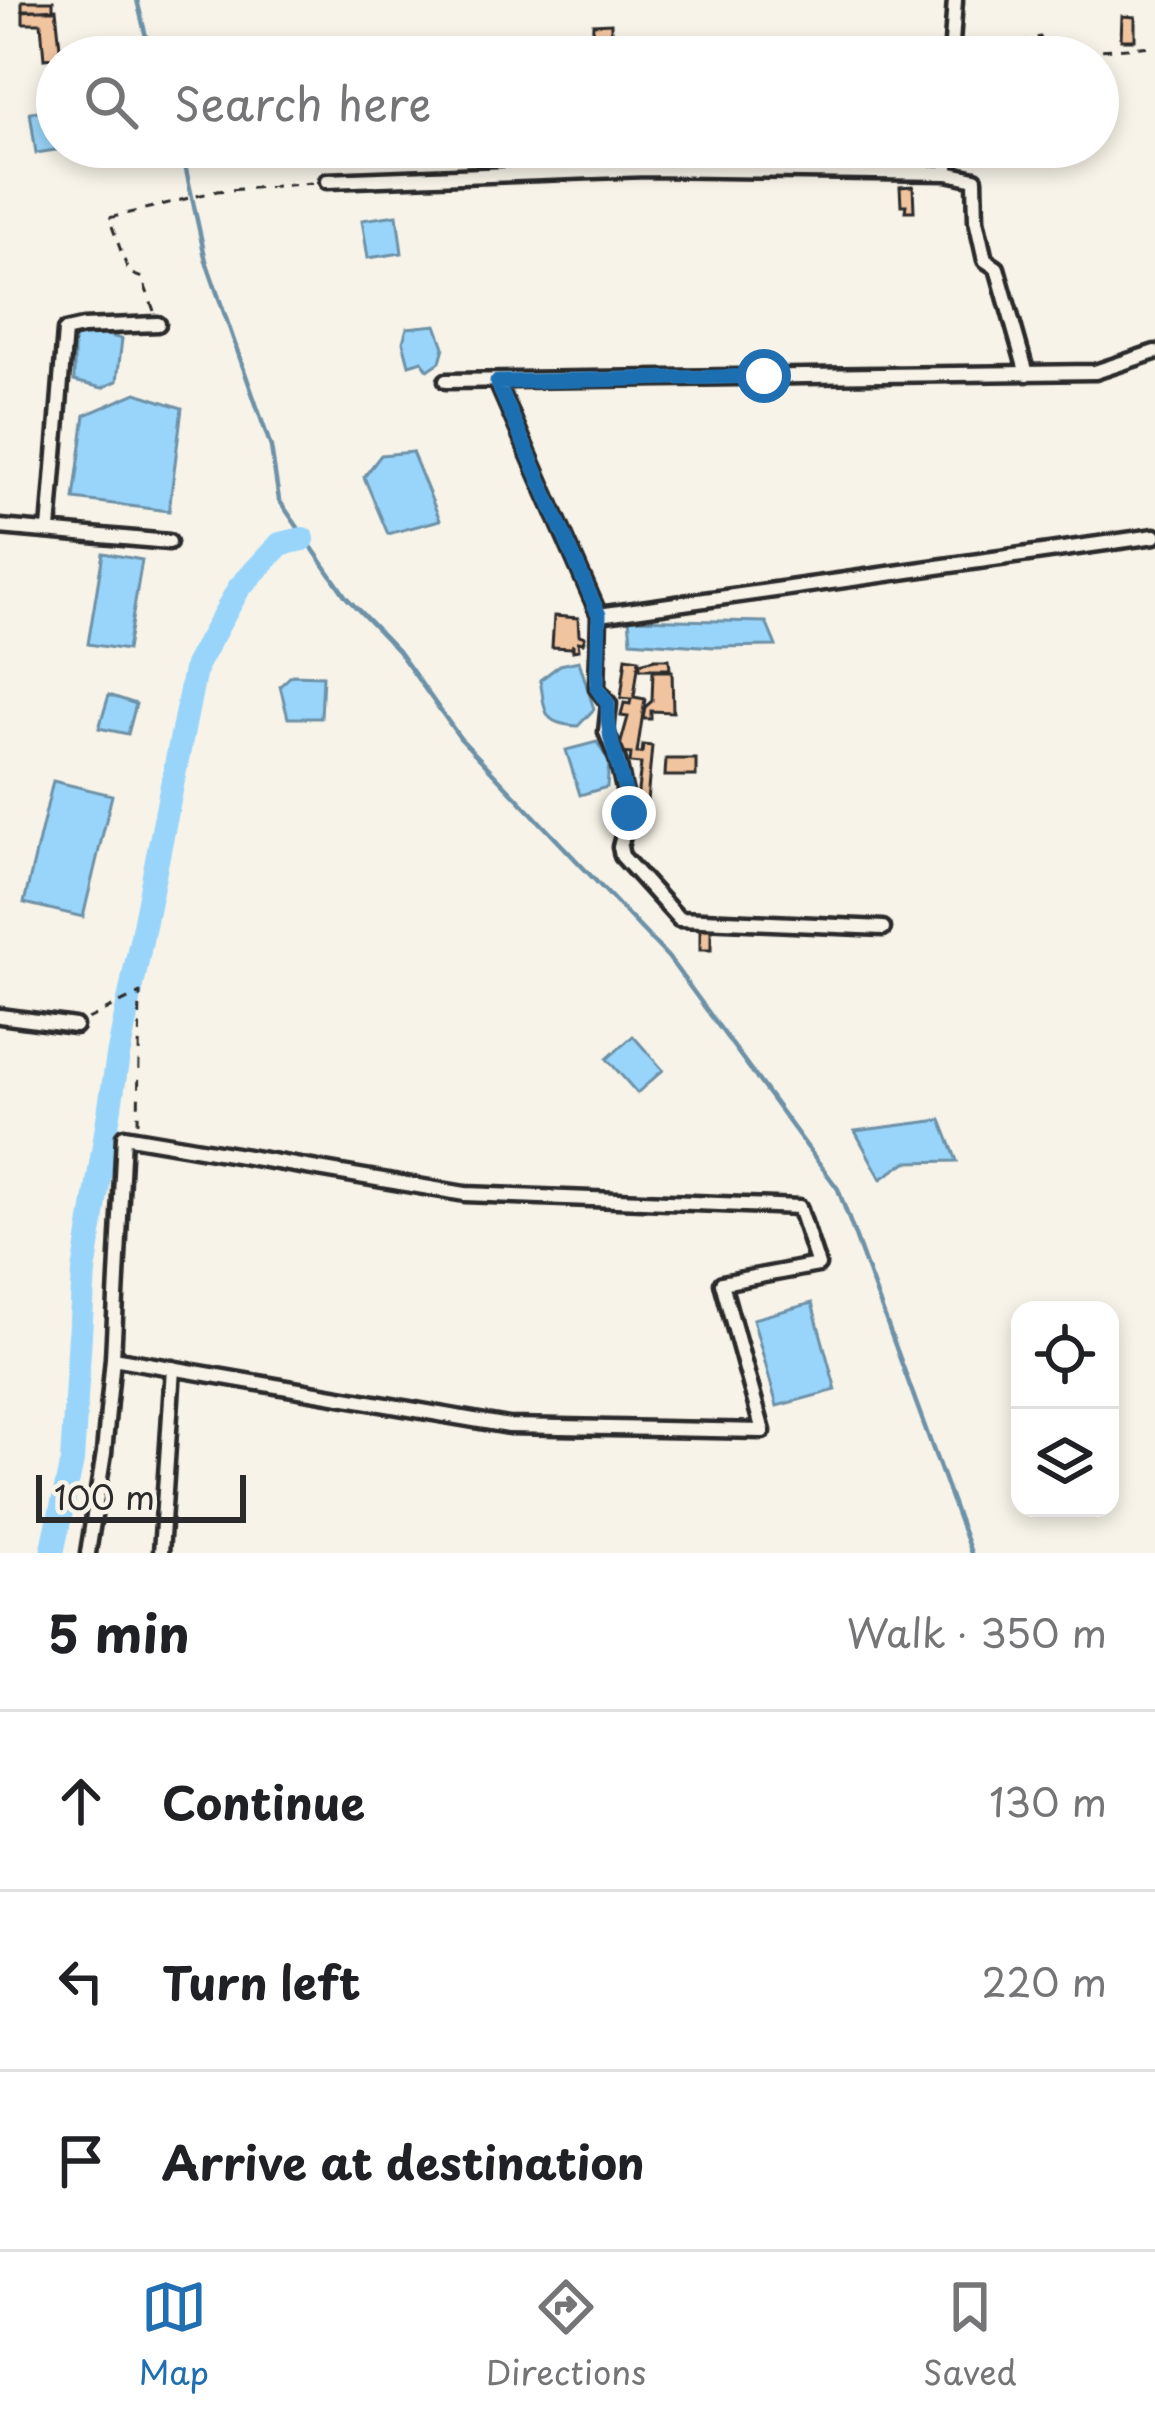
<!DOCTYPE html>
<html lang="en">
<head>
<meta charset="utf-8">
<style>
	:root { --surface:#fff; --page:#f6f6f6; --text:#202124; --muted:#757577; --line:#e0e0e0; --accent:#1f6fb2 }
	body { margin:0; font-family:"Playpen Sans",sans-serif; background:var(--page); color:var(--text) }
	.controls { position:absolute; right:36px; bottom:36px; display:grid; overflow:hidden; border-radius:24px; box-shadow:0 6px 18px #0003 }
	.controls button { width:108px; height:108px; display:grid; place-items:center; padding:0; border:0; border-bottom:3px solid var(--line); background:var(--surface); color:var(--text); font:60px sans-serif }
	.scale { position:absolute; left:36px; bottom:30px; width:210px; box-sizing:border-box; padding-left:12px; border:6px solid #2b2b2b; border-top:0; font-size:33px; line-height:42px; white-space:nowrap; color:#2b2b2b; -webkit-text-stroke:9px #f7f3e8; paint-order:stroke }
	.stop { position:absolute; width:36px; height:36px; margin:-27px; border:9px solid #1f6fb2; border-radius:50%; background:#fff }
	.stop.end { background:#1f6fb2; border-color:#fff; box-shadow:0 3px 12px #0008 }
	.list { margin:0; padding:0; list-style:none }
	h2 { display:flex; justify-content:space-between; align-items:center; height:156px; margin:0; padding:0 48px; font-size:51px }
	h2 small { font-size:39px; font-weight:400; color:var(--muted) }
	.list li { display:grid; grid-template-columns:78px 1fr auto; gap:36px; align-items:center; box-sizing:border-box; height:180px; padding:0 48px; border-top:3px solid var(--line) }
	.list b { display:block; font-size:45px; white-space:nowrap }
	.list em { font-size:39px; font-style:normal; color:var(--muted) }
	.icon { flex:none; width:66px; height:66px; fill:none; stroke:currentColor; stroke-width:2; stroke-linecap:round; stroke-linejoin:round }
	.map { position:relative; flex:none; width:1155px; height:1553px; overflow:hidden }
	.search { position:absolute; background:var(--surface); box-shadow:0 6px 18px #0003; left:36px; right:36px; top:36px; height:132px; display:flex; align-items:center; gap:30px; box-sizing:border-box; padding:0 42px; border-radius:66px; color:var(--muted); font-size:45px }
	.sheet { height:696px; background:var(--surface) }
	nav { display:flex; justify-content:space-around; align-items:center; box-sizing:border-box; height:168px; border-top:3px solid var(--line); background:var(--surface); font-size:33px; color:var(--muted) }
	nav a { display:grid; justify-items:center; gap:6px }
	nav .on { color:var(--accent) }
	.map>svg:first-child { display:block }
</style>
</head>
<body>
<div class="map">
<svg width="1155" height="1553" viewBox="0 0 1155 1553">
	<rect width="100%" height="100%" fill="#f7f3e8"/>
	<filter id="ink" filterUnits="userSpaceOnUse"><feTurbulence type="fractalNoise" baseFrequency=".00833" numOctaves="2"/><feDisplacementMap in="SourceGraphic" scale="24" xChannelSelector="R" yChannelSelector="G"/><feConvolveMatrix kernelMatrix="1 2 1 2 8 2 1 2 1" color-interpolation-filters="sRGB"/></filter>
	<g filter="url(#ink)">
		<path fill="#99d5fa" stroke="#6d91a7" stroke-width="3" d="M 57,109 L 57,147 L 75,147 L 36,153 L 30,112 Z
			M 397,215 L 402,253 L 368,258 L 362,220 Z
			M 436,325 L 444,347 L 440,362 L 428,370 L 422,361 L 409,365 L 403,342 L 407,328 Z
			M 99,333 L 122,339 L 117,381 L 102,388 L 74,381 L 74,335 Z
			M 136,393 L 182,408 L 169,511 L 74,499 L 85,415 Z
			M 412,452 L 440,520 L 388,534 L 364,477 L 381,455 Z
			M 103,553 L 142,560 L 127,650 L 88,644 Z
			M 629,619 L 766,622 L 776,646 L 714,647 L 631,641 Z
			M 579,661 L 594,709 L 578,726 C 541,724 546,712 540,680 L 560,665 Z
			M 292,675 L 323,676 L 321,718 L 288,718 L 280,686 Z
			M 109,695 L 136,704 L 128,734 L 99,728 Z
			M 597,742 L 609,762 L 607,787 L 580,795 L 566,750 Z
			M 53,781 L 112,795 L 83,917 L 24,903 Z
			M 633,1036 L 663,1070 L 637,1093 L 607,1059 Z
			M 941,1120 L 957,1161 L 906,1162 L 881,1179 L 855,1131 Z
			M 812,1303 L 836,1390 L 777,1406 L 753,1319 Z"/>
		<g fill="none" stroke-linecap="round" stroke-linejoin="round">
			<path stroke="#6d91a7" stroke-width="4.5" d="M 137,0 L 151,57
				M 181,147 L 206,261 L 271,447 L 279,500 L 346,597 L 398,651 L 460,738 L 668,957 L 838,1189 L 971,1553"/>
			<path stroke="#99d5fa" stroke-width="24" d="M 52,1553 L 72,1461 L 84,1272 L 118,1056 L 196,665 L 239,588 L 280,544 L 303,539"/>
		</g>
		<path fill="#f1c4a0" stroke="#2b2b2b" stroke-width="3" d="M 22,1 L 53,1 L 53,10 L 22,10 Z
			M 56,9 L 61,57 L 44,59 L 41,23 L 23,23 L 23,11 Z
			M 1122,16 L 1135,17 L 1135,40 L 1121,40 Z
			M 611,23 L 611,45 L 595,50 L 595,57 L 582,57 L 582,47 L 592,47 L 593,24 Z
			M 1007,147 L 1033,147 L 1030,158 L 1006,153 Z
			M 913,186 L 914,211 L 905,211 L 906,205 L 901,205 L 900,187 Z
			M 554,616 L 578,618 L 579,635 L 585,637 L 583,643 L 578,642 L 579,650 L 573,651 L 573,644 L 572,648 L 552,647 Z
			M 626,657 L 639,659 L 634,697 L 645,699 L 637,753 L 642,753 L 643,745 L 652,746 L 647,801 L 637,800 L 641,764 L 630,763 L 631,754 L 618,753 L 628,717 L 621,716 L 624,703 L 630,704 L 631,699 L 621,698 Z
			M 655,659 L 669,659 L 670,669 L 640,669 L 640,663 Z
			M 653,671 L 672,671 L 673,712 L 651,711 L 651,719 L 643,719 L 645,707 L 652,701 Z
			M 666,759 L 696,759 L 696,776 L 665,776 Z
			M 700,921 L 711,921 L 711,950 L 700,950 Z"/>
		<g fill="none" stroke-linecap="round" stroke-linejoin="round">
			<defs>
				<path id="street" d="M 951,57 L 955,0
					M 947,147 L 947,173
					M 327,181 L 646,169 L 947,173 L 975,179 L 976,220 L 985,260 L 997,268 L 1027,374
					M 446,381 L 1095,372 L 1155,352
					M 497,382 L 599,615 L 597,688 L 609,704 L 606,732 L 618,761 L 629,813 L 620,847 L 622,856 L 679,919 L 883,928
					M 0,527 L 169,542
					M 49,530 L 65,331 L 83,327 L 158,324
					M 599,615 L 1155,536
					M 0,1016 L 75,1026
					M 124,1136 L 465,1194 L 799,1207 L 818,1265 L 722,1283 L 763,1431 L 509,1426 L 113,1358 Z
					M 88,1553 L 104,1453 L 113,1358
					M 161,1553 L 173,1368"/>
			</defs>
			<use href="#street" stroke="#2b2b2b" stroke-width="21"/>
			<path stroke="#2b2b2b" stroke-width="3" stroke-dasharray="9 9" stroke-linecap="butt" d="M 966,43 L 1010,46 L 1040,37 L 1043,45 L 1072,52 L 1155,46
				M 154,311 L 142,278 L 129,273 L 109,218 L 217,191 L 312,183
				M 88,1019 L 140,993 L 138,1123"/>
			<use href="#street" stroke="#f7f3e8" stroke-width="12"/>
		</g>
	</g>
	<g fill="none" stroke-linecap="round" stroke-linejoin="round" filter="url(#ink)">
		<path stroke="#1f6fb2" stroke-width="15" d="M 629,813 C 625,774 606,744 608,704 L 597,688 L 599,615 L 497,382 L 764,376"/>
	</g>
</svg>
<div class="controls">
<button><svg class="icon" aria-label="locate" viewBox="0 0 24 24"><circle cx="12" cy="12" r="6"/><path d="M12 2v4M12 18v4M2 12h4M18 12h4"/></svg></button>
<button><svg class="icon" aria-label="layers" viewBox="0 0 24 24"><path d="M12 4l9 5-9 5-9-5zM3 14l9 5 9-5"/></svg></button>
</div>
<div class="scale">100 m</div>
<div class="stop" style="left:764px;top:376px"></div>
<div class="stop end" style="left:629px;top:813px"></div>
<div class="search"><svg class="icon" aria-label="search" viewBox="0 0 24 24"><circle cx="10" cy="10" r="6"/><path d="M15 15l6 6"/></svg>Search here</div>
</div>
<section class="sheet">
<h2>5 min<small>Walk · 350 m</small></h2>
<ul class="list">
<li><svg class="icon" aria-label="ahead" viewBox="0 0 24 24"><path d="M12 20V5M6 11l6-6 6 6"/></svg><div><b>Continue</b></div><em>130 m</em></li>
<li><svg class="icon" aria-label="left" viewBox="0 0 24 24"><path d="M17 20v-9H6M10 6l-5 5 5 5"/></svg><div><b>Turn left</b></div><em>220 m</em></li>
<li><svg class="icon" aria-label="arrive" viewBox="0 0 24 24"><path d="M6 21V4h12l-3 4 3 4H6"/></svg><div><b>Arrive at destination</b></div></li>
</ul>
</section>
<nav>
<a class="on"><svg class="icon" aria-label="map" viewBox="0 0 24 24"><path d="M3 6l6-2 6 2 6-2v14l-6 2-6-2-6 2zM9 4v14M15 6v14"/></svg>Map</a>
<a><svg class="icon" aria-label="directions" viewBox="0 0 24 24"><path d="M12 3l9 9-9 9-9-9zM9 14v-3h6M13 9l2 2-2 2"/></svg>Directions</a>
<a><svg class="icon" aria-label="saved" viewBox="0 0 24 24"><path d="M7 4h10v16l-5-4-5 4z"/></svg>Saved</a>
</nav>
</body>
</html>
